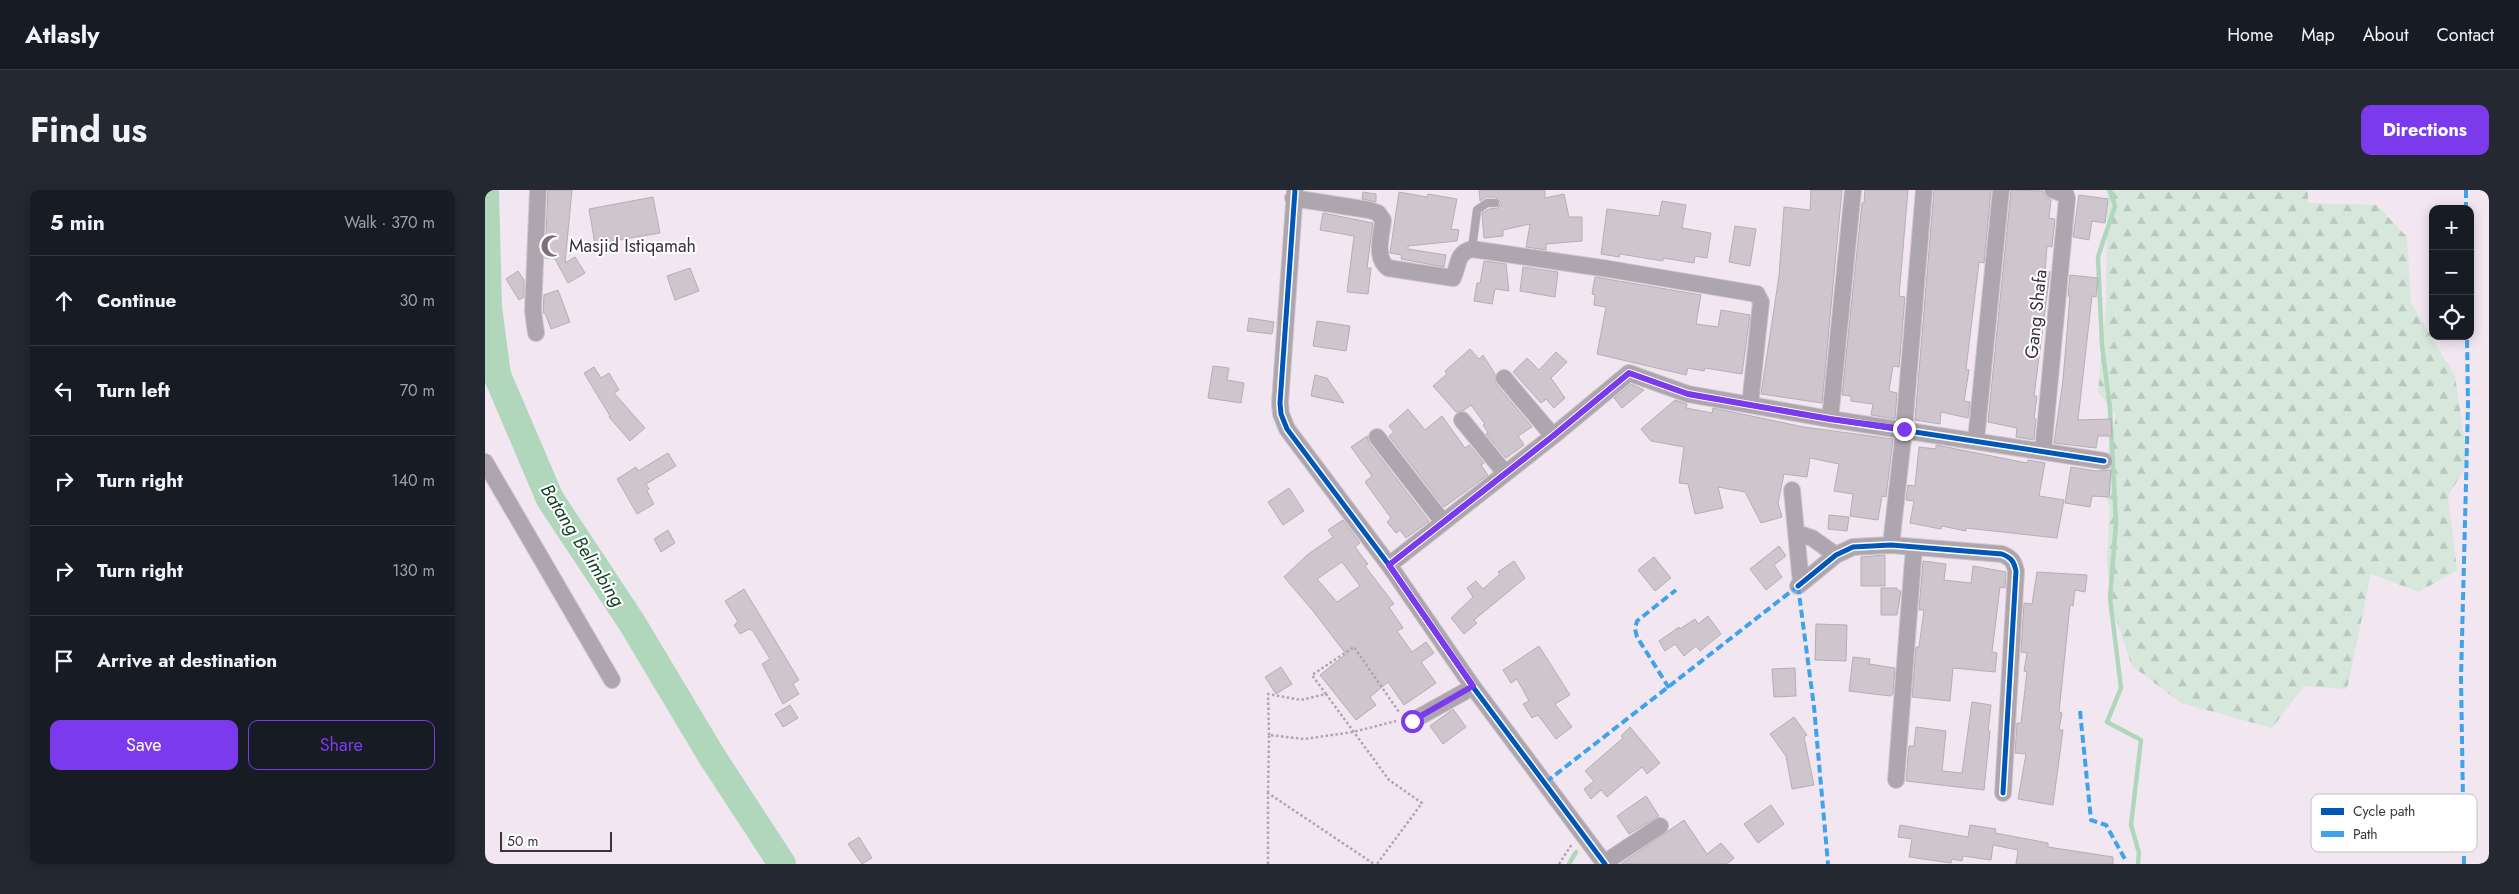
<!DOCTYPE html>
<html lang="en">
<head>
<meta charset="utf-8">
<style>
	:root { --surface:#171b24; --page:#242831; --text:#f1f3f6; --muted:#9ea1a6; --line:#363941; --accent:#7c3aed }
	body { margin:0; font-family:Jost,sans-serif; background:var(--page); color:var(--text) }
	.controls { position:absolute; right:15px; top:15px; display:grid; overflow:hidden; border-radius:10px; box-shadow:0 2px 12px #0003 }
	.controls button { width:45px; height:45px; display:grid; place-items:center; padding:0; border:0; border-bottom:1px solid var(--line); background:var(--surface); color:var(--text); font:25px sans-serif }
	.scale { position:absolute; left:15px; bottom:12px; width:112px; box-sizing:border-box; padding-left:5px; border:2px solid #3b333b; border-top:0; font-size:14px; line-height:18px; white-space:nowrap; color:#3b333b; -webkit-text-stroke:4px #fff; paint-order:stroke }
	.stop { position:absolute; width:15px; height:15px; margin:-11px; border:4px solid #7c3aed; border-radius:50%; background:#fff }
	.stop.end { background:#7c3aed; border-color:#fff; box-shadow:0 1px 5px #0008 }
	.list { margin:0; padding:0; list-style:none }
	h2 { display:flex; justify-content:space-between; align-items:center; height:65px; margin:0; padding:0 20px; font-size:21px }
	h2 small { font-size:16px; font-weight:400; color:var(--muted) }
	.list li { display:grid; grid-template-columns:32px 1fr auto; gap:15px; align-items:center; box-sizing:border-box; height:90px; padding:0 20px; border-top:1px solid var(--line) }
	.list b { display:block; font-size:19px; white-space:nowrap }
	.list em { font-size:16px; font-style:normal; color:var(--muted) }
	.actions { display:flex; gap:10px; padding:15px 20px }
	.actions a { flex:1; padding:11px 0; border:1px solid var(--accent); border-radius:10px; text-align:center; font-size:18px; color:var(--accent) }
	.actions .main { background:var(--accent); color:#fff }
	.icon { flex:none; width:28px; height:28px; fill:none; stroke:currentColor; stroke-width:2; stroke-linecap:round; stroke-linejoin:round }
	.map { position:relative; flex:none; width:2004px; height:674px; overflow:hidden; border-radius:10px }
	header { display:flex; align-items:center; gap:30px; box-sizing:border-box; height:70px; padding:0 25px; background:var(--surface); border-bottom:1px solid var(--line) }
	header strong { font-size:24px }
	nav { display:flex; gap:28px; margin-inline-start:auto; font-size:18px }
	.intro { display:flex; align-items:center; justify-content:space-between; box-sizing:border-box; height:120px; padding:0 30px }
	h1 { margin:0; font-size:35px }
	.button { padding:12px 22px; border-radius:10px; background:var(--accent); color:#fff; font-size:18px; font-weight:700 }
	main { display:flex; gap:30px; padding:0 30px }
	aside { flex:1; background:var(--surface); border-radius:10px; box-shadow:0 2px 12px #0003 }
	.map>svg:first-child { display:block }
</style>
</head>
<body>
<header>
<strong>Atlasly</strong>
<nav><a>Home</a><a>Map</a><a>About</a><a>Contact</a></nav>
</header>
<div class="intro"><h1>Find us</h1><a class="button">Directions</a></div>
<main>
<aside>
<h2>5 min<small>Walk · 370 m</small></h2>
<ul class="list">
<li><svg class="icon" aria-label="ahead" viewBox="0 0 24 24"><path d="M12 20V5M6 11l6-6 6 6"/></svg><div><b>Continue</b></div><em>30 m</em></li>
<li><svg class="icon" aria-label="left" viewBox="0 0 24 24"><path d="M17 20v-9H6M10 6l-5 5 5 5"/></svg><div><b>Turn left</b></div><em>70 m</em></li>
<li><svg class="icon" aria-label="right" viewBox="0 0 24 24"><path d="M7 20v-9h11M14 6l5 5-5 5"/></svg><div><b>Turn right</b></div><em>140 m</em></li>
<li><svg class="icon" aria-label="right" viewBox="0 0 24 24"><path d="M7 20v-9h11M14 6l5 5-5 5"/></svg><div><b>Turn right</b></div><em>130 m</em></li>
<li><svg class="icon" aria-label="arrive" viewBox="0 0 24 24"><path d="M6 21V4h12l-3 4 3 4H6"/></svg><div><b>Arrive at destination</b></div></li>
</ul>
<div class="actions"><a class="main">Save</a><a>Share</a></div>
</aside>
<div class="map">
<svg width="2004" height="674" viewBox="0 0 2004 674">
	<defs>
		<pattern id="forest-firs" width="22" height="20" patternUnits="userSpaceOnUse" patternTransform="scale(1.25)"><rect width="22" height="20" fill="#d7e7dc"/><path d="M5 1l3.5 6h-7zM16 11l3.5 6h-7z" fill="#b9c7be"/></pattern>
	</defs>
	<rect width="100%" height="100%" fill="#f2e7f1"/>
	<path fill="url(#forest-firs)" d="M 1620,0 L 1823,0 L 1823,13 L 1892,15 L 1922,47 L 1926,113 L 1970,186 L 1983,273 L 1963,306 L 1972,380 L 1934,402 L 1886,384 L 1862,499 L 1819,496 L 1787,538 L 1696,513 L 1647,476 L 1626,415 L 1622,371 L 1625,316 L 1615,295 L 1631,226 L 1613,202 L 1621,116 L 1622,3 Z"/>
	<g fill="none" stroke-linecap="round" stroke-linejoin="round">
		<path stroke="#b0d7bb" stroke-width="4.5" d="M 1625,0 L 1630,16 L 1613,67 L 1617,155 L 1625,219 L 1631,333 L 1625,408 L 1636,498 L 1622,532 L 1656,550 L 1646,635 L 1654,663 L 1653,674
			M 1084,674 L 1091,662"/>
		<path stroke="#b0d7bb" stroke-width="28" d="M 0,0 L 3,117 L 12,185 L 65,309 L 147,433 L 226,565 L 297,674"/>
	</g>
	<path fill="#cec5cd" stroke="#b6adb5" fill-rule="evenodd" d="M 63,0 L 87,0 L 80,73 L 90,67 L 100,83 L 83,93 L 70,69 L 60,68 Z
		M 994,0 L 1060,0 L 1060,8 L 1079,4 L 1084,27 L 1097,27 L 1097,51 L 1061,54 L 1061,60 L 1041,57 L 1045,34 L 1018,40 L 1018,46 L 999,48 L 997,23 L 1004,19 L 1013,18 L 1016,13 L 1010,7 L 1001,7 L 995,11 Z
		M 1326,0 L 1357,0 L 1337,213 L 1276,204 L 1294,86 L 1299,17 L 1325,20 Z
		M 1380,0 L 1423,0 L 1414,106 L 1420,107 L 1414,177 L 1408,176 L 1404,201 L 1412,203 L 1410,229 L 1386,225 L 1388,214 L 1366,211 L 1366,206 L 1357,205 L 1377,13 L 1379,13 Z
		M 1449,0 L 1506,0 L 1499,73 L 1494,72 L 1481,179 L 1484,180 L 1479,211 L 1485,212 L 1483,228 L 1456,222 L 1455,234 L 1430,230 Z
		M 1526,0 L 1558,1 L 1561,7 L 1566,10 L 1564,28 L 1570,29 L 1567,57 L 1562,56 L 1560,81 L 1565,82 L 1549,206 L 1552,206 L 1549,228 L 1551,229 L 1549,250 L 1531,247 L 1532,238 L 1503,232 Z
		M 878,2 L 891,4 L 891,12 L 877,9 Z
		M 914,2 L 942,7 L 943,4 L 972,9 L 966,39 L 974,40 L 972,51 L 923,56 L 923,59 L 961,65 L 959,77 L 916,69 L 917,65 L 905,63 Z
		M 1594,5 L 1623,9 L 1620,33 L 1607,31 L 1604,50 L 1588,47 Z
		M 168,7 L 175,43 L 110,54 L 104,19 Z
		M 1177,11 L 1201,15 L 1197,38 L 1226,43 L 1222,68 L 1210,66 L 1209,73 L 1178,68 L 1178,71 L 1135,64 L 1134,67 L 1116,64 L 1122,19 L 1174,26 Z
		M 838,23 L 888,33 L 882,78 L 886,78 L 883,104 L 862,102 L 869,46 L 835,40 Z
		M 1250,36 L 1271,39 L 1265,76 L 1244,72 Z
		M 999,71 L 1021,74 L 1024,101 L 1010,99 L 1007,114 L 989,111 L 992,93 L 995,93 Z
		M 1038,77 L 1073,82 L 1070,107 L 1035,101 Z
		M 205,78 L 214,101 L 190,110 L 182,86 Z
		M 33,81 L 39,90 L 39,107 L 34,110 L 21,89 Z
		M 1585,85 L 1613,88 L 1611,107 L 1607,106 L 1593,230 L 1626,229 L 1627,246 L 1613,246 L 1611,258 L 1569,253 L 1578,190 L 1585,106 L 1583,106 Z
		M 1110,87 L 1216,105 L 1211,134 L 1233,137 L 1236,120 L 1265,125 L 1257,184 L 1220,178 L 1219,181 L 1203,178 L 1201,185 L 1112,164 L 1121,117 L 1109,115 L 1110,105 L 1107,104 Z
		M 73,100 L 85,132 L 66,139 L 60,123 L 58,123 L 59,105 Z
		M 764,128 L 789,132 L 787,144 L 762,141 Z
		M 832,131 L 865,136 L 861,161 L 828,156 Z
		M 985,159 L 994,169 L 998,165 L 1010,184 L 1011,194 L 1047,237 L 1033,246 L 1039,255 L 1021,268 L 1001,244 L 1003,242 L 998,235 L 1000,234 L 986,215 L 979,220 L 971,222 L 948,196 L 962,184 L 960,181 Z
		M 1071,162 L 1082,172 L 1066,188 L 1080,208 L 1069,218 L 1061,209 L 1056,213 L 1028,182 L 1042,168 L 1054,180 Z
		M 728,176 L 744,178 L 742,190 L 759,193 L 756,213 L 723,208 Z
		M 109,177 L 116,188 L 124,183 L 134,200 L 129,203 L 160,238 L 145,251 L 124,227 L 125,226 L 99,183 Z
		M 830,185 L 842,188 L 859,213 L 826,206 Z
		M 1146,194 L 1159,200 L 1137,218 L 1129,208 Z
		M 1190,210 L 1202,214 L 1201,218 L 1227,223 L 1228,218 L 1319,237 L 1408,249 L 1401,307 L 1397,306 L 1393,330 L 1365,326 L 1368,304 L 1349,301 L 1354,274 L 1325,268 L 1322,287 L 1299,284 L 1293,313 L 1297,327 L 1276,333 L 1260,302 L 1233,297 L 1238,318 L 1210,324 L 1203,294 L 1194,293 L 1199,257 L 1166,251 L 1156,239 Z
		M 923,219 L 940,240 L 957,226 L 980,258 L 984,255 L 999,273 L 996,275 L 1003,285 L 959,317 L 904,246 L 909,242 L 904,236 Z
		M 882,246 L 884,253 L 944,331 L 921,348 L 915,340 L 911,343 L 902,332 L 906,328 L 880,292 L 887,286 L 866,257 Z
		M 1451,255 L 1542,273 L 1543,270 L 1560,273 L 1554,306 L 1579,310 L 1572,348 L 1481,338 L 1481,341 L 1457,336 L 1456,339 L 1425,333 L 1429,311 L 1421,310 L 1423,295 L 1430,296 L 1434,257 L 1451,259 Z
		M 183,263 L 191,276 L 161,294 L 164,299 L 162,301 L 169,314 L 152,324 L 132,289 L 151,277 L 153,281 Z
		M 1586,277 L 1611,281 L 1626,280 L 1624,307 L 1607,306 L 1605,317 L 1580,313 Z
		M 804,298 L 819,321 L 798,335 L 783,312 Z
		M 1344,325 L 1364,327 L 1362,341 L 1343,339 Z
		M 858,330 L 875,353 L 870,357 L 883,374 L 880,376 L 909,414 L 904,417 L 918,438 L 912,441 L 927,462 L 941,452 L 949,463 L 936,472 L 951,493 L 919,515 L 903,492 L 885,507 L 891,515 L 871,530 L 835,485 L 861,464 L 828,421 L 799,387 L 822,365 L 848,347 L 843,340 ZM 857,372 L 875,396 L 852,412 L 832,389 Z
		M 183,340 L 190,353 L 176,362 L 169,349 Z
		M 1294,356 L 1301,366 L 1289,375 L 1297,387 L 1281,400 L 1265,379 Z
		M 1400,365 L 1400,396 L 1376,396 L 1376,367 Z
		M 1169,367 L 1186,388 L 1170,401 L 1153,380 Z
		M 1029,371 L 1040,388 L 989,430 L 992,433 L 979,444 L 966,428 L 988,407 L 982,398 L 991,391 L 998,399 L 1015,384 L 1013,382 Z
		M 1438,371 L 1461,374 L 1459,390 L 1486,393 L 1488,376 L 1521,382 L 1520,398 L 1515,397 L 1507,462 L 1512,463 L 1510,482 L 1468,478 L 1465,511 L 1427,507 L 1431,457 L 1434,457 L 1439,420 L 1434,420 Z
		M 1552,382 L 1602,385 L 1600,402 L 1590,400 L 1588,416 L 1585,415 L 1574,522 L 1577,523 L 1574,540 L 1578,540 L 1568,615 L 1533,609 L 1541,564 L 1530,563 L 1532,533 L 1536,533 L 1542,482 L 1539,481 L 1542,463 L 1536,462 L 1539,413 L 1547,414 Z
		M 1396,398 L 1412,398 L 1412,400 L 1416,401 L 1412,425 L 1396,425 Z
		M 259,399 L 314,490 L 308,494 L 314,504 L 298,514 L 277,474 L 285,469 L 268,441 L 264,439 L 255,444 L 249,435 L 253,432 L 240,411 Z
		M 1223,426 L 1236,444 L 1215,461 L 1211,456 L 1199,466 L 1190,454 L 1180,461 L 1174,451 L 1194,437 L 1195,439 L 1210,429 L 1213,434 Z
		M 1331,434 L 1362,435 L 1361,471 L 1330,470 Z
		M 1054,456 L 1085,505 L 1070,514 L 1087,537 L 1071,549 L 1053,525 L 1047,528 L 1038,514 L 1044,511 L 1032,489 L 1026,493 L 1018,480 Z
		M 1368,467 L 1385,469 L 1384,474 L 1410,478 L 1408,504 L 1405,506 L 1364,501 Z
		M 796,477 L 807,494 L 791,504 L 780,487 Z
		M 1310,478 L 1311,506 L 1289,507 L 1287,479 Z
		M 1487,512 L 1506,515 L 1503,541 L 1505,541 L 1499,600 L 1421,591 L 1424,556 L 1429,556 L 1431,537 L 1461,541 L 1457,581 L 1477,583 Z
		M 305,515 L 313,528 L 298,537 L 290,524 Z
		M 968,519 L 981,537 L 958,554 L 945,536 Z
		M 1309,527 L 1322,545 L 1319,547 L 1329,595 L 1307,599 L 1301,566 L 1285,544 Z
		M 1145,537 L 1175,573 L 1162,584 L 1157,577 L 1122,607 L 1116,600 L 1106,609 L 1099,599 L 1109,591 L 1100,581 L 1138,548 L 1136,546 Z
		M 1161,606 L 1174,626 L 1144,644 L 1132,626 Z
		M 1286,615 L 1299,634 L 1273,653 L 1259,634 Z
		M 1199,630 L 1222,664 L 1236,653 L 1249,668 L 1242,674 L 1136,674 Z
		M 1415,635 L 1483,647 L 1485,635 L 1511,639 L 1510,643 L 1563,653 L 1563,657 L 1628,667 L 1628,674 L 1531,674 L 1533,660 L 1508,655 L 1506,670 L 1478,666 L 1477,671 L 1467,669 L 1466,673 L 1424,667 L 1427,649 L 1413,647 Z
		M 374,647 L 387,668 L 377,674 L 363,654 Z"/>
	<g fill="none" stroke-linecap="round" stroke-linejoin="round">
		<defs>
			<path id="lane" d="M 987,59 L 992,20 L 1002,13 L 1010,13"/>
			<path id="street" d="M 810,0 L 795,213 L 796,224 L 802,239 L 904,375 L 988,497 L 1120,674
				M 808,8 L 884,20 L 893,23 L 898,30 C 897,44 889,68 903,78 L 968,88 C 974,75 971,63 987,59 L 1124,79 L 1272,104 L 1276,112 L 1265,215
				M 51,143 L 48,121 L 53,0
				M 1019,188 L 1068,246
				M 1345,229 L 1368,0
				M 977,230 L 1020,283
				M 892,247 L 958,332
				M 1491,250 L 1516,0
				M 1558,261 L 1582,9 L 1581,5 L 1568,0
				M 0,272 L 127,490
				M 1307,300 L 1316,393
				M 1312,343 L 1327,348 L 1351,365
				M 1406,355 L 1419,239 L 1439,0
				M 904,375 L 1068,246 L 1144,183 L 1203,204 L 1345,229 L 1619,271
				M 1313,396 L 1351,365 L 1368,357 L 1406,355 L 1517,364 C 1527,368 1529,372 1531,381 L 1518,603
				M 927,531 L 988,497
				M 1411,590 L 1429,357
				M 1119,673 L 1175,636"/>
		</defs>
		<use href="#lane" stroke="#cdc4cc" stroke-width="9"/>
		<use href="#street" stroke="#cdc4cc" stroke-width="18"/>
		<path stroke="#ada6ad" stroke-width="2.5" stroke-dasharray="2.5 2.5" stroke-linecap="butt" d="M 841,504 L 827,485 L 869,457 L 914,522
			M 784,545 L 783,504 L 816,510 L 841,504 L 904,590 L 937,613 L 892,674
			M 783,603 L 784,545 L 819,549 L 868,542 L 911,531
			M 783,674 L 783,603 L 889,674
			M 1074,674 L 1087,654"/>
		<use href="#lane" stroke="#aea6ae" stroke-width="8"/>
		<use href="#street" stroke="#aea6ae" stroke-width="16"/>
		<path stroke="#3fa3ec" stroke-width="4" stroke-dasharray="8 4" stroke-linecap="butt" d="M 1981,0 L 1981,19
			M 1313,396 L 1329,517 L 1343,674
			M 1184,498 L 1152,447 L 1150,439 L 1152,431 L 1191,400
			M 1595,521 L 1606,630 L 1621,635 L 1641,671
			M 1061,592 L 1313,396
			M 1979,674 L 1976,488 L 1983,215 L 1982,146"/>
		<defs>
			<path id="cycleway" d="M 810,0 L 795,213 L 796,224 L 802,239 L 904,375 L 988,497 L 1120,674
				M 904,375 L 1068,246 L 1144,183 L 1203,204 L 1345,229 L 1619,271
				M 1313,396 L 1351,365 L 1368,357 L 1406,355 L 1517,364 C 1527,368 1529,372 1531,381 L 1518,603"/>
		</defs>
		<use href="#cycleway" stroke="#fff" stroke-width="8"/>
		<use href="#cycleway" stroke="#0057b8" stroke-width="5"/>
	</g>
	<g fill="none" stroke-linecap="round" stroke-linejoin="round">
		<path stroke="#7c3aed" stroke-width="6" d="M 927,531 L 988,496 L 904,375 L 1068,246 L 1144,183 L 1203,204 L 1345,229 L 1419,239"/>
	</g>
	<defs>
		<symbol id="mosque-bare" viewBox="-9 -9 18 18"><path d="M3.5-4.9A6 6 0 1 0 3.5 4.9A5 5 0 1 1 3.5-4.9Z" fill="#7b727b" stroke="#fff" stroke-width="2.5" paint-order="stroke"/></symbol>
	</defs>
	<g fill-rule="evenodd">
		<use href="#mosque-bare" x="51" y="40" width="32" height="32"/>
	</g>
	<g text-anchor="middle" stroke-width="4" stroke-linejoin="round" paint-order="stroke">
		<g font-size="18" fill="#3b333b" stroke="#fff" text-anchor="start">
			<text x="84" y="62">Masjid Istiqamah</text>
		</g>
		<g font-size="18" fill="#3b333b" stroke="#fff">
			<text transform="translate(1551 124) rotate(-84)" y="6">Gang Shafa</text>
		</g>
		<g font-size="19" font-style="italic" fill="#154225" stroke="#fff">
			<text transform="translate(98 355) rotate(58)" y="7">Batang Belimbing</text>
		</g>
	</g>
	<rect x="1826" y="604" width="166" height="58" rx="8" fill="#fff" stroke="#c4c2c4" stroke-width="1"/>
	<rect x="1836" y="618" width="23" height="7" fill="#0057b8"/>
	<rect x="1836" y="641" width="23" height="6" fill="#3fa3ec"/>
	<g font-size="14" fill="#3b333b">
		<text x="1868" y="626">Cycle path</text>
		<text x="1868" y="649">Path</text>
	</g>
</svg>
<div class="controls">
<button>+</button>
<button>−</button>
<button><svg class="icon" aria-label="locate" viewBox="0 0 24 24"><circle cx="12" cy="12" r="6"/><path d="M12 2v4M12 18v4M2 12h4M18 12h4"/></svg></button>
</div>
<div class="scale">50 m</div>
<div class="stop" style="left:927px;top:531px"></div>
<div class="stop end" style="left:1419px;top:239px"></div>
</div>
</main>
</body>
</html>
